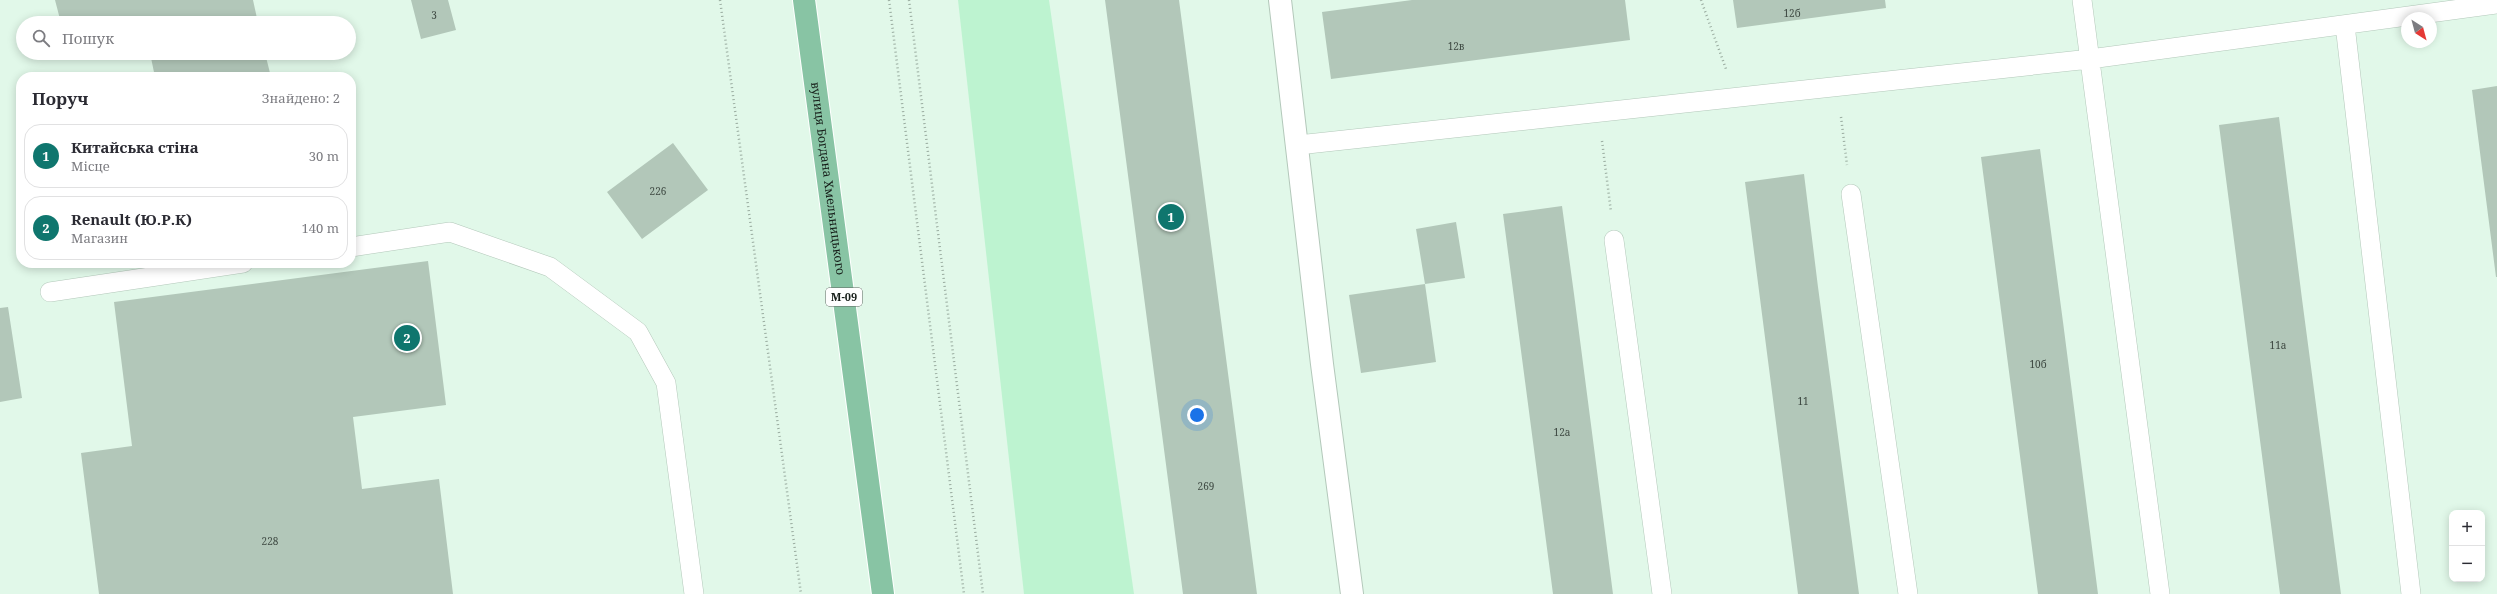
<!DOCTYPE html>
<html lang="uk">
<head>
<meta charset="utf-8">
<style>
	:root { --surface:#fff; --page:#f7f7f7; --text:#2b2b33; --muted:#7c7c81; --line:#e1e1e2; --accent:#0f766e }
	body { margin:0; font-family:"Noto Serif",serif; background:var(--page); color:var(--text) }
	.controls { position:absolute; right:12px; bottom:12px; display:grid; overflow:hidden; border-radius:8px; box-shadow:0 2px 10px #0003 }
	.controls button { width:36px; height:36px; display:grid; place-items:center; padding:0; border:0; border-bottom:1px solid var(--line); background:var(--surface); color:var(--text); font:20px sans-serif }
	.compass { position:absolute; left:2401px; top:12px; width:36px; height:36px; border-radius:50%; background:var(--surface); box-shadow:0 2px 10px #0003; rotate:144deg }
	.you { position:absolute; left:1197px; top:415px; width:14px; height:14px; margin:-10px; border:3px solid #fff; border-radius:50%; background:#1a73e8; box-shadow:0 0 0 6px #1a73e833 }
	.badge { display:grid; place-items:center; width:26px; height:26px; border-radius:50%; background:var(--accent); color:#fff; font-size:13px; font-weight:700 }
	.pin { position:absolute; translate:-50% -50%; border:2px solid #fff; box-shadow:0 1px 4px #0006 }
	.list { margin:0; padding:0; list-style:none }
	h2 { display:flex; justify-content:space-between; align-items:center; height:52px; margin:0; padding:0 16px; font-size:17px }
	h2 small { font-size:13px; font-weight:400; color:var(--muted) }
	.list li { display:grid; grid-template-columns:26px 1fr auto; gap:12px; align-items:center; box-sizing:border-box; height:64px; margin:0 8px 8px; padding:0 8px; border:1px solid var(--line); border-radius:16px }
	.list b { display:block; font-size:15px; white-space:nowrap }
	.list p { margin:0; font-size:13px; white-space:nowrap; color:var(--muted) }
	.list em { font-size:13px; font-style:normal; color:var(--muted) }
	.icon { flex:none; width:22px; height:22px; fill:none; stroke:currentColor; stroke-width:2; stroke-linecap:round; stroke-linejoin:round }
	.map { position:relative; flex:none; width:2497px; height:594px; overflow:hidden }
	.search { position:absolute; background:var(--surface); box-shadow:0 2px 10px #0003; left:16px; top:16px; width:340px; height:44px; display:flex; align-items:center; gap:10px; box-sizing:border-box; padding:0 14px; border-radius:22px; color:var(--muted); font-size:15px }
	.panel { position:absolute; background:var(--surface); box-shadow:0 2px 10px #0003; left:16px; top:72px; width:340px; height:196px; border-radius:16px }
	.map>svg:first-child { display:block }
</style>
</head>
<body>
<div class="map">
<svg width="2497" height="594" viewBox="0 0 2497 594">
	<rect width="100%" height="100%" fill="#e1f8e9"/>
	<path fill="#bdf3d0" d="M 958,0 L 1049,0 L 1134,594 L 1024,594 Z"/>
	<path fill="#b2c7b9" d="M 55,0 L 253,0 L 258,23 L 61,23 Z
		M 411,0 L 448,0 L 456,30 L 421,39 Z
		M 1105,0 L 1179,0 L 1257,594 L 1183,594 Z
		M 1412,0 L 1625,0 L 1630,40 L 1331,79 L 1322,12 Z
		M 1733,0 L 1885,0 L 1886,8 L 1737,28 Z
		M 67,53 L 86,53 L 86,54 L 68,58 Z
		M 150,53 L 265,53 L 271,77 L 155,77 Z
		M 2497,86 L 2497,277 L 2496,277 L 2472,90 Z
		M 2279,117 L 2302,299 L 2341,594 L 2280,594 L 2219,125 Z
		M 673,143 L 708,190 L 642,239 L 607,192 Z
		M 2040,149 L 2063,322 L 2098,594 L 2038,594 L 1981,157 Z
		M 1804,174 L 1818,287 L 1859,594 L 1798,594 L 1745,182 Z
		M 1562,206 L 1574,294 L 1613,594 L 1553,594 L 1503,214 Z
		M 1456,222 L 1465,278 L 1425,284 L 1416,229 Z
		M 428,261 L 446,405 L 353,417 L 362,489 L 439,479 L 453,594 L 99,594 L 81,453 L 132,446 L 114,302 Z
		M 1425,284 L 1436,362 L 1361,373 L 1349,295 Z
		M 8,307 L 22,398 L 0,402 L 0,308 Z"/>
	<g fill="none" stroke-linecap="round" stroke-linejoin="round">
		<defs>
			<path id="lane" d="M 2082,0 L 2160,594
				M 2345,25 L 2411,594
				M 1298,145 L 2090,59 L 2497,4
				M 1851,194 L 1908,594
				M 1614,240 L 1662,594
				M 351,247 L 450,232 L 550,267 L 638,332 L 666,383 L 694,594
				M 50,292 L 243,263"/>
			<path id="street" d="M 1280,0 L 1322,364 L 1352,594"/>
			<g id="primary">
				<path id="s1" d="M 804,0 L 883,594"/>
			</g>
		</defs>
		<use href="#lane" stroke="#b3c8ba" stroke-width="20"/>
		<use href="#street" stroke="#b3c8ba" stroke-width="24"/>
		<use href="#primary" stroke="#fff" stroke-width="24"/>
		<path stroke="#9aaca0" stroke-width="2.5" stroke-dasharray="1 3" stroke-linecap="butt" d="M 720,0 L 801,594
			M 889,0 L 964,594
			M 909,0 L 983,594
			M 1701,0 L 1726,69
			M 1841,117 L 1847,165
			M 1602,141 L 1611,212"/>
		<use href="#lane" stroke="#fff" stroke-width="19"/>
		<use href="#street" stroke="#fff" stroke-width="22"/>
		<use href="#primary" stroke="#88c4a4" stroke-width="22"/>
	</g>
	<g text-anchor="middle" stroke-width="4" stroke-linejoin="round" paint-order="stroke">
		<g font-size="10" fill="#3e4942">
			<text x="1792" y="17">12б</text>
			<text x="434" y="19">3</text>
			<text x="1456" y="50">12в</text>
			<text x="658" y="195">226</text>
			<text x="2278" y="349">11а</text>
			<text x="2038" y="368">10б</text>
			<text x="1803" y="405">11</text>
			<text x="1562" y="436">12а</text>
			<text x="1206" y="490">269</text>
			<text x="270" y="545">228</text>
		</g>
		<rect fill="#fefefe" stroke="#5c625e" stroke-width="1" x="826" y="288" width="36" height="18" rx="3"/>
		<g font-size="11" font-weight="bold" fill="#171f1a">
			<text x="844" y="301">М-09</text>
		</g>
		<g font-size="12" fill="#171f1a" stroke="#fefefe">
			<text dy="4" stroke="none"><textPath href="#s1" startOffset="180">вулиця Богдана Хмельницького</textPath></text>
		</g>
	</g>
</svg>
<div class="controls">
<button>+</button>
<button>−</button>
</div>
<svg class="compass" viewBox="-18 -18 36 36"><path d="M0-13l5 13h-10z" fill="#e53935"/><path d="M0 13l5-13h-10z" fill="#7c7c81"/></svg>
<div class="you"></div>
<div class="pin badge" style="left:1171px;top:217px">1</div>
<div class="pin badge" style="left:407px;top:338px">2</div>
<div class="search"><svg class="icon" aria-label="search" viewBox="0 0 24 24"><circle cx="10" cy="10" r="6"/><path d="M15 15l6 6"/></svg>Пошук</div>
<section class="panel">
<h2>Поруч<small>Знайдено: 2</small></h2>
<ul class="list">
<li><span class="badge">1</span><div><b>Китайська стіна</b><p>Місце</p></div><em>30 m</em></li>
<li><span class="badge">2</span><div><b>Renault (Ю.Р.К)</b><p>Магазин</p></div><em>140 m</em></li>
</ul>
</section>
</div>
</body>
</html>
